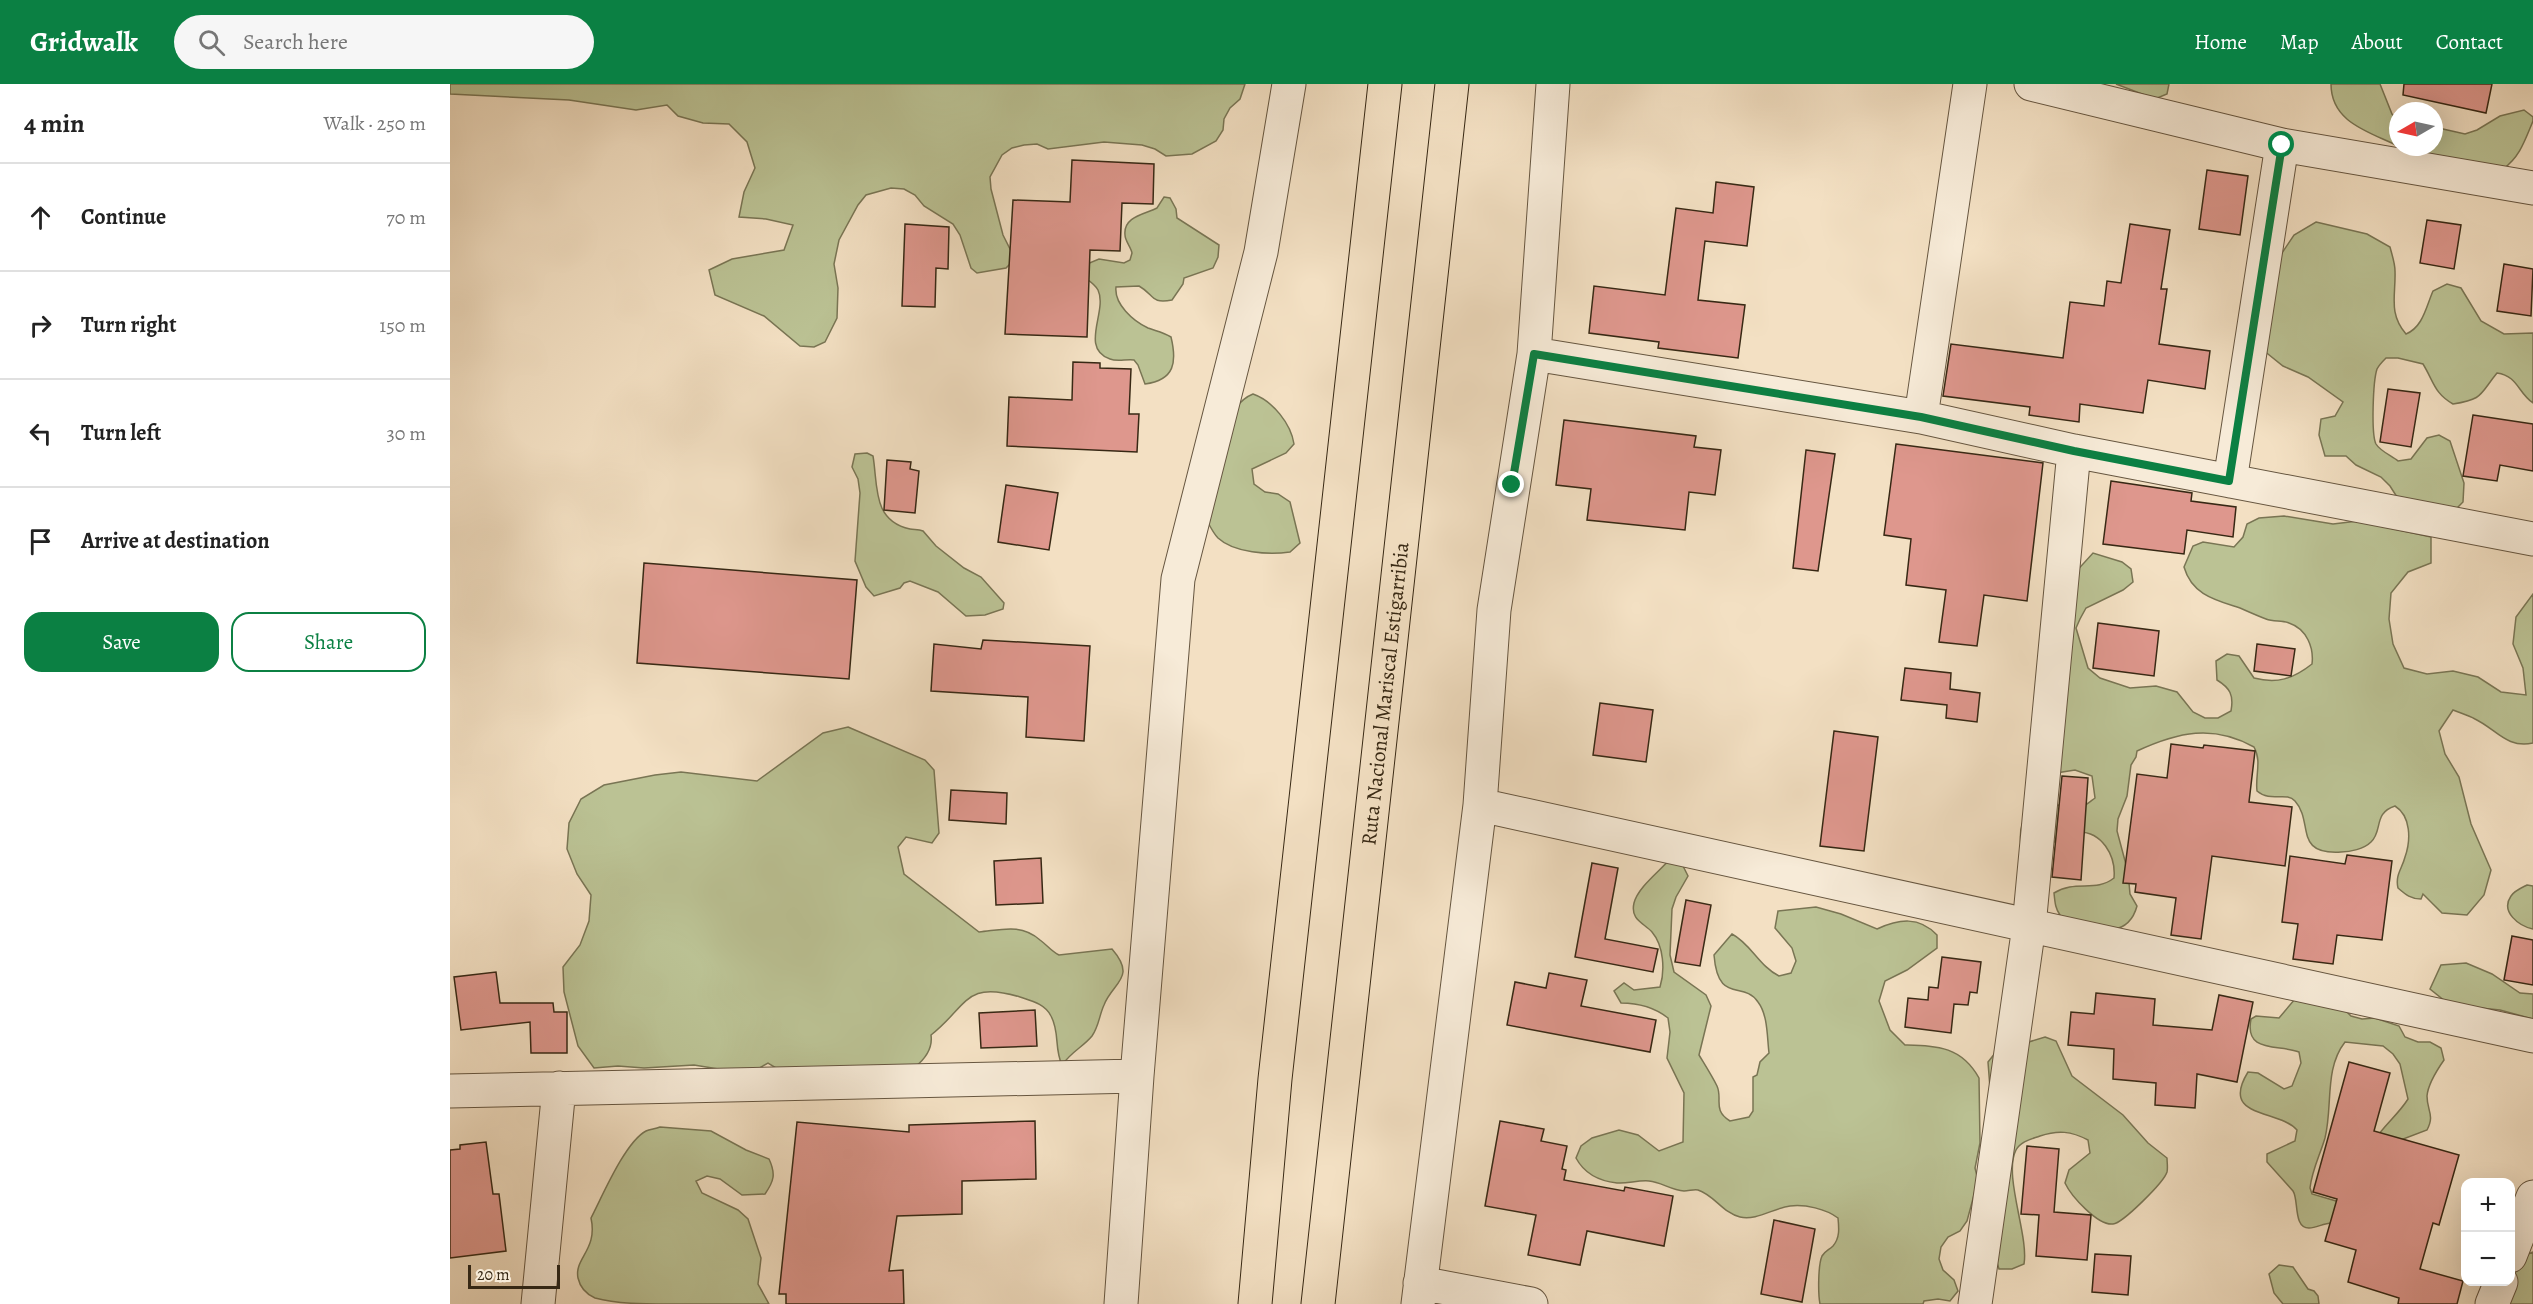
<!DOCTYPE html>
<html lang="en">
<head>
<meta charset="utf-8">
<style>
	:root { --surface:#fff; --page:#f6f6f6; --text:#222; --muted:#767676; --line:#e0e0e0; --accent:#0b8043 }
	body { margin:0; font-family:Alegreya,serif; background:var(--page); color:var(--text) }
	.controls { position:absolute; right:18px; bottom:18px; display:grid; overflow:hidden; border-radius:12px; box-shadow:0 6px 24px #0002 }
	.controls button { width:54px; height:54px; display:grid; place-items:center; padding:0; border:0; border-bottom:2px solid var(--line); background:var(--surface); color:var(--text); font:30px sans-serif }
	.compass { position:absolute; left:1939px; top:18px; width:54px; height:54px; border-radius:50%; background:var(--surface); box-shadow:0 6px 24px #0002; rotate:261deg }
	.scale { position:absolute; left:18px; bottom:15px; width:92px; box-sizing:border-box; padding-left:6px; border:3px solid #372814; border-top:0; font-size:16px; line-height:21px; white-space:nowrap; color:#372814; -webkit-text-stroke:4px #f7ebd8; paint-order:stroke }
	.stop { position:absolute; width:18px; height:18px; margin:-14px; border:4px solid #0b8043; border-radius:50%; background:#fff }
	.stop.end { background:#0b8043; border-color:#fff; box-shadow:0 2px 6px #0008 }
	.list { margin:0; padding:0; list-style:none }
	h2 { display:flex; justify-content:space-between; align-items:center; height:78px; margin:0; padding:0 24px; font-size:26px }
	h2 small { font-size:20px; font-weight:400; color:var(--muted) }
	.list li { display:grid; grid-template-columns:39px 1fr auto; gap:18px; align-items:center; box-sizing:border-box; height:108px; padding:0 24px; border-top:2px solid var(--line) }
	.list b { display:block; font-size:22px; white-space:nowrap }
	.list em { font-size:20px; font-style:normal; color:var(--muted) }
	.actions { display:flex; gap:12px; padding:18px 24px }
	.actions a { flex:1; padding:14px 0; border:2px solid var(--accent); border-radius:18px; text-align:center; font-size:21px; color:var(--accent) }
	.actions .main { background:var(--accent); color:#fff }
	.icon { flex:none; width:33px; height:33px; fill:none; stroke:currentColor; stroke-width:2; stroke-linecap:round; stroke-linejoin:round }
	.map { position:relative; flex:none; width:2083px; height:1220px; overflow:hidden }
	header { display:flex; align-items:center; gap:36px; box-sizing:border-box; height:84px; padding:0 30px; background:var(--accent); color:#fff }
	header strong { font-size:28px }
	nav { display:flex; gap:33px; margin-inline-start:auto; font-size:21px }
	.search { width:420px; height:54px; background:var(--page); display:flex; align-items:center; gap:15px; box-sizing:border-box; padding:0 21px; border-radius:33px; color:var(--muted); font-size:22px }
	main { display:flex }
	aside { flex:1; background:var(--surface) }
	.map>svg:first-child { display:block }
</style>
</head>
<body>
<header>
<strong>Gridwalk</strong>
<div class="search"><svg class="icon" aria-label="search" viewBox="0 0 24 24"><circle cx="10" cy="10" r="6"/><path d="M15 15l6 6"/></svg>Search here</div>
<nav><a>Home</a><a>Map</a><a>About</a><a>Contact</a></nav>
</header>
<main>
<aside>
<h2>4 min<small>Walk · 250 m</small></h2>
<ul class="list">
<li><svg class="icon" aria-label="ahead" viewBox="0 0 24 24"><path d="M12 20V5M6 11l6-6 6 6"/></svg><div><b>Continue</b></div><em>70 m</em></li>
<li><svg class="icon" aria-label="right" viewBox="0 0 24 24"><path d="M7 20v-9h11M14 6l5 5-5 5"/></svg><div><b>Turn right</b></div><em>150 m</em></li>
<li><svg class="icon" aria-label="left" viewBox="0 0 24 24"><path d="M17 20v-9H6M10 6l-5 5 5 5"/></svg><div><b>Turn left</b></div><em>30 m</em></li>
<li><svg class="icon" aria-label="arrive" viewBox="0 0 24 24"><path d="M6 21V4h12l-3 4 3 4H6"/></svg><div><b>Arrive at destination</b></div></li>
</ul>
<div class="actions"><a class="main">Save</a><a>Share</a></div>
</aside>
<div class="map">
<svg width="2083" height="1220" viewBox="0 0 2083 1220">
	<rect width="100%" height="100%" fill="#f3e0c3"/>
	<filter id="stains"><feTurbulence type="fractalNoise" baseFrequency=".00333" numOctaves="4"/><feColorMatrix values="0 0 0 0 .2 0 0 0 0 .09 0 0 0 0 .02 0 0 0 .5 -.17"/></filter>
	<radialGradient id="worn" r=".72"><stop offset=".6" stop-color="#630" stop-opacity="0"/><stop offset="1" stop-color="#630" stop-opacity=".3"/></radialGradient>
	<path fill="#bbc294" stroke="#797554" stroke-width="1.5" d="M 0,0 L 795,0 L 790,15 L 780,24 L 774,35 L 773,46 L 766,57 L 742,70 L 716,72 L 705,65 L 692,61 L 654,58 L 598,65 L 587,60 L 574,61 L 562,64 L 552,71 L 540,93 L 541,105 L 553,151 L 562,169 L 562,178 L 556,184 L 527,189 L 521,184 L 510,151 L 503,140 L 474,122 L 465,111 L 454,105 L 441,104 L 416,111 L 408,121 L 389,156 L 384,180 L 388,204 L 387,234 L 375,258 L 364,263 L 350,262 L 314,232 L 265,211 L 259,186 L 282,175 L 334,166 L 343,141 L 316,135 L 289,133 L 294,108 L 305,84 L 297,58 L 279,40 L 253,39 L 228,32 L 217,21 L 186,26 L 119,16 L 0,10 Z
		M 1666,0 L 1719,0 L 1717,10 L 1705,15 Z
		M 1881,0 L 1930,0 L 1942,30 L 1948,36 L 1948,62 C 1920,48 1881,39 1881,0 Z
		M 2074,26 L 2083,33 L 2083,37 C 2075,56 2070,73 2053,85 L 1958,68 L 1949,63 L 1984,63 L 1984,43 L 2015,50 L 2027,46 L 2050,32 Z
		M 714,113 L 720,114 L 726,125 L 727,134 L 769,161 L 768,173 L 763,184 L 734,194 L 733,200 L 722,216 C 700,220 705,211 689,202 L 666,203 C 664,220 683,237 698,244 C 706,247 713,248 721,253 C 727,278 725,296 695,300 L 688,281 L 684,276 C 676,275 667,278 660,275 C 629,264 658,227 648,206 C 645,200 638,196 634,193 L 637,180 L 649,175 L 674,179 L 680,176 L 682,169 C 681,163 675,157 675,151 C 673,132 696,130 707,124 Z
		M 1866,138 L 1917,150 L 1940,163 C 1942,171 1945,179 1945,187 C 1946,211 1938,229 1956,250 C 1973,243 1976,223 1983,207 L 1997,200 L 2011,204 L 2031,237 L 2054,250 L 2083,249 L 2083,319 C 2068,309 2068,292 2047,289 C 2029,311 2034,315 2003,320 C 1984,309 1984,298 1973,280 L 1948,274 L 1936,274 C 1933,277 1929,281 1927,285 C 1923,297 1921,350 1926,360 C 1930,367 1942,372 1948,377 L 1961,375 L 1977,354 L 1989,351 L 2000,357 L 2014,399 L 2013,418 L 2005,426 L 1947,413 L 1940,402 L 1931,393 L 1906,381 L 1896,372 L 1875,372 L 1869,351 L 1871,335 L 1885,332 L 1893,318 L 1858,293 L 1833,282 L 1813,266 L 1830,172 L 1844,151 Z
		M 803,310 C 823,317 841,340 844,360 L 836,369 L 802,385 L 804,400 L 815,408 L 828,410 L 840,418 L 850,459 L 840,468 C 819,471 784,469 768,454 C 762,448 757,436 753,429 C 761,395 768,324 803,310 Z
		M 417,369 L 423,372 C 428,401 422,437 460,445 C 464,446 468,445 473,447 L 486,462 L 514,484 L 531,493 L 554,519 L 553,525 L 535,531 L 516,532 L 488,508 L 460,497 L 454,499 L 450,504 L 424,512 L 416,503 L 405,477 L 410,409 L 408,395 L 402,383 L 405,370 Z
		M 1834,432 L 1883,440 L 1908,437 L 1981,453 L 1981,479 L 1958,488 L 1941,509 L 1939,535 L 1943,560 L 1954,584 L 1977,590 L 2003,587 L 2028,593 L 2051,608 L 2076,611 L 2073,584 L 2063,560 L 2066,533 L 2083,510 L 2083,659 C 2057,665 2046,645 2025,635 C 2018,631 2010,629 2003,626 L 1989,647 L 1995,670 L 2009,693 L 2021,740 L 2041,786 L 2034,811 L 2017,831 L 1992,829 L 1973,810 L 1971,815 C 1961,815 1956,811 1948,804 C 1945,791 1952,785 1955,773 C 1961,756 1961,732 1945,722 C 1923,729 1933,747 1921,758 C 1914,765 1900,768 1891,768 C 1843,771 1864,738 1845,717 C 1836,707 1821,719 1807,707 C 1805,692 1812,677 1804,663 C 1763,640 1728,648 1687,667 L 1686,673 L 1681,681 L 1677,712 L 1668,735 L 1667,747 L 1678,788 L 1680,810 L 1687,822 C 1679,852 1651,849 1626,840 C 1621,838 1614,836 1610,831 C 1605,824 1605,818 1604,809 C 1626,795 1645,809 1664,794 C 1666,772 1652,746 1626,748 C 1620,749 1613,752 1607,754 L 1598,767 L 1571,762 C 1567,731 1581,724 1609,721 C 1617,720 1626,724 1633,722 C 1637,721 1642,716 1645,714 L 1642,692 L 1625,686 L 1593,691 L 1622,492 L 1643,469 L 1672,478 L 1681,485 L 1683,498 L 1673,506 L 1636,524 L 1630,535 L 1626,544 L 1638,584 L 1650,594 L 1680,604 L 1706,602 L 1727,608 L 1743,628 L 1755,634 L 1768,634 L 1781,627 C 1784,611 1780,604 1767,596 L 1766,577 L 1777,570 L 1789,572 L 1804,594 C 1827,600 1843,595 1862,580 C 1864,564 1857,545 1839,539 C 1832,536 1824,538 1816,535 C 1808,532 1799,528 1790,524 C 1766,516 1742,511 1734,483 L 1743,462 L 1753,458 L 1784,463 L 1793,453 L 1797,440 L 1809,434 Z
		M 398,643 L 475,676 L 484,686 L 489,749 L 482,759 L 456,753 L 448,763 L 454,790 L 529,848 C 551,846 571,839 590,856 C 597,861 601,867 609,871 L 662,865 C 687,894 663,898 654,921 C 649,932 649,942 642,952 C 633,963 622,967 612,981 C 604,964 610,949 601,932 C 595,920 582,917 570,913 C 514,896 518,922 481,951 C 483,965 475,975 465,983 L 331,987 L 318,979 L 299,990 L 244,981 L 194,984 L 168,982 L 144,984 L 128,962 L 114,908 L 113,883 L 130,861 L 139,837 L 141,811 L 127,790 L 117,765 L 119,739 L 131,715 L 154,701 L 205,691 L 231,688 L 307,697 L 373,649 Z
		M 1220,775 L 1232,780 L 1238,792 L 1226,813 L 1222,825 L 1220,871 L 1224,888 L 1256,911 L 1261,922 L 1249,971 C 1255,981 1262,992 1267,1002 C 1273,1015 1262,1026 1280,1037 L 1299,1033 L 1303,1027 L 1303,993 L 1307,991 L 1310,978 L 1319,969 C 1317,953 1318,931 1308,918 C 1293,896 1268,921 1264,871 L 1282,850 C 1301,860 1309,882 1329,892 L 1341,889 L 1346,877 L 1342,864 L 1325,844 L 1328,827 L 1366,823 L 1391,830 L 1427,845 C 1449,835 1469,832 1487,851 L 1487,864 L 1457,886 L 1435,897 L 1429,917 L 1440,946 L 1455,961 C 1487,962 1511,962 1529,994 L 1530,1059 L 1525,1084 L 1528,1096 L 1517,1137 L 1510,1147 L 1498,1153 L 1491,1163 L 1489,1175 L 1493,1186 L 1504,1196 L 1508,1207 L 1500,1217 L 1488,1215 L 1474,1217 L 1473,1220 L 1370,1220 C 1368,1210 1368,1181 1372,1172 C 1375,1167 1379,1166 1383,1162 C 1390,1154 1389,1144 1388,1134 C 1376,1125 1355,1120 1340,1122 C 1324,1124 1306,1137 1290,1133 C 1273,1129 1264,1111 1248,1106 C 1244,1105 1239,1107 1234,1107 C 1221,1106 1211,1098 1199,1097 C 1188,1096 1177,1100 1167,1099 C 1149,1097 1134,1089 1126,1074 L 1131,1062 L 1142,1054 L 1169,1046 L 1188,1051 L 1209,1067 L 1233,1058 L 1234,1009 L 1217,974 L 1220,948 L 1218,934 C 1204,923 1188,919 1171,919 L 1164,907 L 1174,899 L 1184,906 L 1210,903 C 1215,887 1214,862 1202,848 C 1194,839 1180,836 1184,819 C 1188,803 1210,787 1220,775 Z
		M 2077,801 L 2083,802 L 2083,845 C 2069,842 2050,828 2061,812 C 2064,807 2071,804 2077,801 Z
		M 2016,879 L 2042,890 L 2070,909 L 2083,910 L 2083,935 L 2050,926 L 2000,921 L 1980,905 L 1991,881 Z
		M 1845,915 L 1893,924 L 1901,932 L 1912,935 L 1925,934 L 1949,942 L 1955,953 L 1968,958 L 1980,958 L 1991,964 L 1994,976 C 1987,986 1978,1000 1977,1012 C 1977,1027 1985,1031 1977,1046 L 1948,1057 L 1924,1057 C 1934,1041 1948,1031 1958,1015 L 1950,980 L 1943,970 L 1933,962 L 1895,958 C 1874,985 1883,1022 1875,1054 C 1870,1071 1862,1086 1860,1104 L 1862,1110 L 1886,1117 L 1895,1126 L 1882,1139 C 1873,1139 1867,1144 1859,1144 C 1843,1144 1849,1116 1843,1107 L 1817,1078 L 1817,1070 L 1845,1057 L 1847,1046 C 1829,1025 1769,1035 1798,988 L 1808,989 L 1834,1005 L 1842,1002 L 1851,979 L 1849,968 C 1829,960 1794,970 1801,935 L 1806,932 L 1829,934 Z
		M 1595,953 L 1606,957 L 1622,992 L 1673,1031 L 1698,1059 L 1717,1074 C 1717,1078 1718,1084 1717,1088 C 1714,1098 1673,1139 1663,1140 C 1648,1142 1621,1112 1615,1099 L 1619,1086 L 1640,1069 L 1638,1056 C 1621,1047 1608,1046 1590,1052 C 1582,1055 1571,1057 1566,1066 C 1553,1091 1579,1152 1574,1180 L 1562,1185 L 1549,1185 L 1542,1162 L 1540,1004 L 1538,978 L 1546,968 Z
		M 210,1043 L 261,1047 L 296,1066 L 319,1075 C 326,1090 324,1097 315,1110 L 292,1111 L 270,1095 L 257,1092 L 246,1097 L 252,1109 L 288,1126 L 298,1135 L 311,1174 L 308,1200 L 319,1220 C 285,1220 251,1220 218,1220 C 194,1220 167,1220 145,1214 C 136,1210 130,1203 128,1194 C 124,1174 148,1166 141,1134 C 152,1113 175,1058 196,1047 C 200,1045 205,1045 210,1043 Z
		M 2083,1168 L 2083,1220 L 2053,1220 C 2058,1199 2060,1175 2083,1168 Z
		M 1829,1181 L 1843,1183 L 1858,1205 L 1864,1207 L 1868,1212 L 1869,1220 L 1833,1220 L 1824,1209 L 1819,1190 Z"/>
	<path fill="#de978d" stroke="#372814" stroke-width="1.5" d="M 1954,0 L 2042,0 L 2036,29 L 1953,11 Z
		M 622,76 L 704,80 L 703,120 L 672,119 L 670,167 L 640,166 L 637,253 L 555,250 L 563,116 L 620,118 Z
		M 1757,86 L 1798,92 L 1790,151 L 1749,145 Z
		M 1266,98 L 1304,103 L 1297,162 L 1255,157 L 1248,216 L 1295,221 L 1288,274 L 1208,264 L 1209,258 L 1139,249 L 1144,202 L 1215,211 L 1226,124 L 1263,129 Z
		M 1977,136 L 2011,141 L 2004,185 L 1970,179 Z
		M 455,140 L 499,143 L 498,185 L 486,184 L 485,223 L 452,222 Z
		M 1680,140 L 1720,146 L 1711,205 L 1717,205 L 1709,260 L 1760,267 L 1755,305 L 1698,296 L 1693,329 L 1630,320 L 1629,338 L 1579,331 L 1580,323 L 1493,312 L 1501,260 L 1613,274 L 1620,218 L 1654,222 L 1657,197 L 1671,199 Z
		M 2054,180 L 2083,185 L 2081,232 L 2047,227 Z
		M 623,278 L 650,279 L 650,284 L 681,285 L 679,330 L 689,330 L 687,368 L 557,362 L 559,313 L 622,316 Z
		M 1938,305 L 1970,309 L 1961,363 L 1930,358 Z
		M 2023,331 L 2083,340 L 2083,387 L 2050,381 L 2047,397 L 2013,392 Z
		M 1114,336 L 1246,352 L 1244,363 L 1271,366 L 1265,411 L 1239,408 L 1235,446 L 1137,436 L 1141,405 L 1106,401 Z
		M 1446,360 L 1593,379 L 1577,517 L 1534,511 L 1527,562 L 1489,558 L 1496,506 L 1456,501 L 1461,455 L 1434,451 Z
		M 1356,366 L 1385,370 L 1368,487 L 1343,484 Z
		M 437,376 L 461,378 L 460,385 L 469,387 L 465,429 L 434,426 Z
		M 1661,397 L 1742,409 L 1741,417 L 1786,423 L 1783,453 L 1737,446 L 1734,470 L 1653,460 Z
		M 556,401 L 608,409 L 599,466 L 548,458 Z
		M 194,479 L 407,496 L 399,595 L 187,579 Z
		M 1648,539 L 1709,547 L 1704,592 L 1643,584 Z
		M 533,556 L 640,562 L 634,657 L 576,653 L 578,613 L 481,607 L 484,560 L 531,565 Z
		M 1807,560 L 1845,565 L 1841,592 L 1804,587 Z
		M 1455,584 L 1501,589 L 1500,605 L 1530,609 L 1527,638 L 1496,634 L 1497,621 L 1451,616 Z
		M 1150,619 L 1203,626 L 1196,678 L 1143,671 Z
		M 1384,647 L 1428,653 L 1414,767 L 1370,762 Z
		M 1721,660 L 1753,664 L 1754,661 L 1805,667 L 1799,718 L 1842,723 L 1835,782 L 1762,772 L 1751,855 L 1721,851 L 1726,814 L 1685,808 L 1686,800 L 1673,799 L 1687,690 L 1717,694 Z
		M 1612,692 L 1638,694 L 1631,796 L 1602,793 Z
		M 501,706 L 557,709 L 556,740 L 499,736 Z
		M 1897,771 L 1942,777 L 1932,856 L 1887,851 L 1883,880 L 1843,875 L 1848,840 L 1832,838 L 1840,772 L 1895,780 Z
		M 591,774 L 593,819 L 546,821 L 544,777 Z
		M 1142,779 L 1168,784 L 1155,855 L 1208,865 L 1203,888 L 1125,873 Z
		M 1236,816 L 1261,821 L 1250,882 L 1225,878 Z
		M 2062,852 L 2083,856 L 2083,901 L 2054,896 Z
		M 1492,873 L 1531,878 L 1527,909 L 1520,908 L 1518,921 L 1504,920 L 1501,949 L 1455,943 L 1458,914 L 1478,916 L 1479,903 L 1488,904 Z
		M 46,888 L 50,919 L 103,919 L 104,928 L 117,928 L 117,969 L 81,969 L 80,938 L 11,946 L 4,893 Z
		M 1099,889 L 1137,896 L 1131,922 L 1206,936 L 1200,968 L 1057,941 L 1065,898 L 1096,904 Z
		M 1646,909 L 1705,915 L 1703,941 L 1762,946 L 1769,911 L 1803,918 L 1787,998 L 1747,990 L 1745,1024 L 1705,1021 L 1706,999 L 1663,995 L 1664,965 L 1618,961 L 1621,928 L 1644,930 Z
		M 585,926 L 587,962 L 531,964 L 529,929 Z
		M 1899,978 L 1940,989 L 1924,1047 L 2009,1071 L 1989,1141 L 1983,1139 L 1970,1185 L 2013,1197 L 2007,1220 L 1948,1220 L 1949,1214 L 1898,1198 L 1906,1166 L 1875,1157 L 1887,1115 L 1863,1108 Z
		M 585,1037 L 586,1095 L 512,1097 L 512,1130 L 447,1132 L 439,1187 L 453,1186 L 454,1220 L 336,1220 L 336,1210 L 329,1210 L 347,1038 L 459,1048 L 459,1041 Z
		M 1050,1037 L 1094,1045 L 1091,1057 L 1117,1062 L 1112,1085 L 1116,1086 L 1114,1096 L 1174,1107 L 1175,1103 L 1223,1112 L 1214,1162 L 1137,1147 L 1130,1181 L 1078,1171 L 1086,1131 L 1035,1122 Z
		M 36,1058 L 43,1110 L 49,1110 L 56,1167 L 0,1174 L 0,1066 L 10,1065 L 10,1061 Z
		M 1577,1062 L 1609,1065 L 1604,1128 L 1641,1131 L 1637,1176 L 1586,1172 L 1589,1131 L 1571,1130 Z
		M 1324,1136 L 1365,1145 L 1352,1218 L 1311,1210 Z
		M 1645,1170 L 1681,1172 L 1678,1211 L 1642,1208 Z"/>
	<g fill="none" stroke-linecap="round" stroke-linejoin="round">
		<defs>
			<path id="minor" d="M 1581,0 L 1832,61 L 2083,104
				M 1084,270 L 1471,333 L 1624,367 L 2083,455
				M 1471,333 L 1520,0
				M 1780,397 L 1832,61
				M 1030,721 L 2083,952
				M 0,1007 L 687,992
				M 2060,1172 L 2083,1113
				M 970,1199 L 1081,1220
				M 88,1220 L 109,1004
				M 671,1220 L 687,992 L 728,495 L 811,168 L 839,0
				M 968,1220 L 1030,721 L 1044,526 L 1084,270 L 1103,0
				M 1525,1220 L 1579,842 L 1624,367
				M 2042,1220 L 2051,1198"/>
			<g id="trunk">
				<path d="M 805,1220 L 825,995 L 935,0"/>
				<path id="s1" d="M 868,1220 L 1002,0"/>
			</g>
		</defs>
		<use href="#minor" stroke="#665640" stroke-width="35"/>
		<use href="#trunk" stroke="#372814" stroke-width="35"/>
		<use href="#minor" stroke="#f7ebd8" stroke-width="33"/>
		<use href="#trunk" stroke="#f3e0c3" stroke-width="33"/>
	</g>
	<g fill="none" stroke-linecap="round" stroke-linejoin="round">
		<path stroke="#0b8043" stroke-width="8" d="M 1062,401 L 1084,270 L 1471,333 L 1624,367 L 1779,397 L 1832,61"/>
	</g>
	<g text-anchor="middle" stroke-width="5" stroke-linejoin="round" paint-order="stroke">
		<g font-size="21" fill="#372814" stroke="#f7ebd8">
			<text dy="7" stroke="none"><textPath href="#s1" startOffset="614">Ruta Nacional Mariscal Estigarribia</textPath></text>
		</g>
	</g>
	<rect width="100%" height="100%" filter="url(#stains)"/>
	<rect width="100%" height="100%" fill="url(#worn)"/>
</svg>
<div class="controls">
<button>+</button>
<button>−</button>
</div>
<svg class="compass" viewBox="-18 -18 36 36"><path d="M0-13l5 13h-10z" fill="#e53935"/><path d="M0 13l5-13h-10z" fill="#767676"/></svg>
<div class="scale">20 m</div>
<div class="stop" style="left:1832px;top:61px"></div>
<div class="stop end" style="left:1062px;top:401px"></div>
</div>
</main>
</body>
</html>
